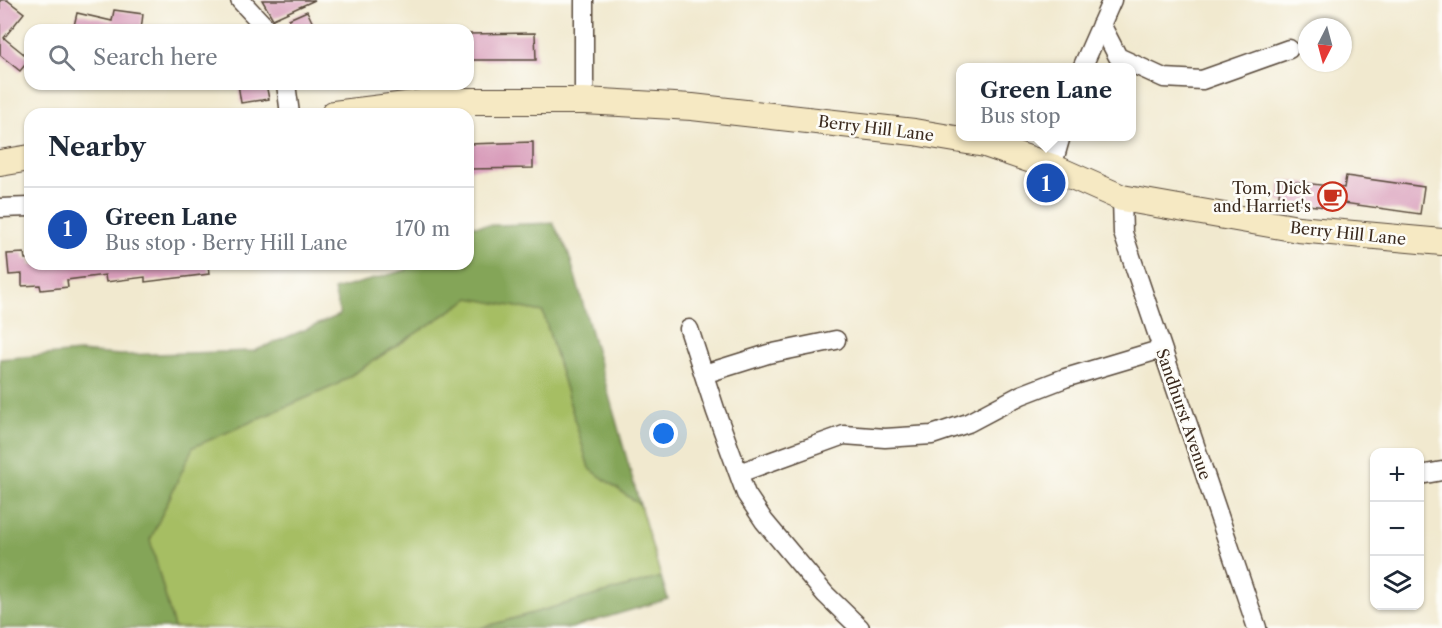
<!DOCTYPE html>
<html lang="en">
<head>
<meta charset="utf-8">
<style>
	:root { --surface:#fff; --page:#f6f6f7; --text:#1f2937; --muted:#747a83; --line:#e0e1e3; --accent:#b45309 }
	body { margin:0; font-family:"Libre Caslon Text",serif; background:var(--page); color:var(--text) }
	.controls { position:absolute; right:18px; bottom:18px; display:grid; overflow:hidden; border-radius:12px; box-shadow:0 2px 4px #0004 }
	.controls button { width:54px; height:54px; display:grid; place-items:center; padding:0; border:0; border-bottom:2px solid var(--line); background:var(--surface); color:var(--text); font:30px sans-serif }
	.compass { position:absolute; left:1298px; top:18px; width:54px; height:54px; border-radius:50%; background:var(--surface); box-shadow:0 2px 4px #0004; rotate:186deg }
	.you { position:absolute; left:664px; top:434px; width:21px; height:21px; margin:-15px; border:4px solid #fff; border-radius:50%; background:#1a73e8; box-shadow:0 0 0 9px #1a73e833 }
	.badge { display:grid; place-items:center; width:39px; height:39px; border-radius:50%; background:var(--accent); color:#fff; font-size:20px; font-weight:700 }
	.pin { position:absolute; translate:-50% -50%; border:3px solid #fff; box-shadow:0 2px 6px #0006 }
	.popup { position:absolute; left:956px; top:63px; width:180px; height:78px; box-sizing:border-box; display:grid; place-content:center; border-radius:12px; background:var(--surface); filter:drop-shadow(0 2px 4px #0005); font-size:20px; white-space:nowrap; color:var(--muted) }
	.popup b { font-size:22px; color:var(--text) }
	.popup::after { content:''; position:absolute; left:50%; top:100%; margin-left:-12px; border:12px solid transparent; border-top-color:var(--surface) }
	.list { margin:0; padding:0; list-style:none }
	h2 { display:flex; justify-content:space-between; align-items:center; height:78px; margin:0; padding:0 24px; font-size:26px }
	h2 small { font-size:20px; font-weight:400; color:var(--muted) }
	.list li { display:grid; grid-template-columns:39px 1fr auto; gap:18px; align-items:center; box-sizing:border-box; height:84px; padding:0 24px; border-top:2px solid var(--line) }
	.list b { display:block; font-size:22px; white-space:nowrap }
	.list p { margin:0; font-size:20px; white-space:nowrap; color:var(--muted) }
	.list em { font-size:20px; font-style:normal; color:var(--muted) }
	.icon { flex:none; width:33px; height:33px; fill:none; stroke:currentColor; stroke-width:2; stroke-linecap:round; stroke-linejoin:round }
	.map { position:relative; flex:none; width:1442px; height:628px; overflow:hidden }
	.search { position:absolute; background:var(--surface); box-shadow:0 2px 4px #0004; left:24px; top:24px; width:450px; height:66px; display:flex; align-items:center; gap:15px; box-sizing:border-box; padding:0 21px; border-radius:18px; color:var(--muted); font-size:22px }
	.panel { position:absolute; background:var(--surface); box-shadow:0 2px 4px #0004; left:24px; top:108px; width:450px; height:162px; border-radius:18px }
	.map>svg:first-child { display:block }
</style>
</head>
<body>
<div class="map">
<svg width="1442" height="628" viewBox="0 0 1442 628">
	<rect width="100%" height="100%" fill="#fdfcf7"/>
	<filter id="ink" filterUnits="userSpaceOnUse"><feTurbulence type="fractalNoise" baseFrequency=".0167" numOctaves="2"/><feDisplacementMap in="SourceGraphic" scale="12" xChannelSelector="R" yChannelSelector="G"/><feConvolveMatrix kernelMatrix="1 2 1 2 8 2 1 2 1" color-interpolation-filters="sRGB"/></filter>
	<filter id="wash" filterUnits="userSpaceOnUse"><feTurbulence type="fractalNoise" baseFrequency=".008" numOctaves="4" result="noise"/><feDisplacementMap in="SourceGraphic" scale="24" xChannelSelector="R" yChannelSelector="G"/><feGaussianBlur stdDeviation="1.35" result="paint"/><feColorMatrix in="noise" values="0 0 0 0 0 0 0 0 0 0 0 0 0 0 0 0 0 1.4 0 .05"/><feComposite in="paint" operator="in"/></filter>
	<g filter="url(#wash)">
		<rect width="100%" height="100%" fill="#f1e9cf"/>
		<path fill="#a6be63" stroke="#707440" stroke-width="1.5" d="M 470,298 L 543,312 L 589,468 L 640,505 L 661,577 L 480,628 L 174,628 L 150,540 L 193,447 L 336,385 Z"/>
		<path fill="#84a559" stroke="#60683c" stroke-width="1.5" d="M 553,223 L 568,251 L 640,505 L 589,468 L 543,312 L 470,298 L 336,385 L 193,447 L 150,540 L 174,628 L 0,628 L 0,359 L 79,352 L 121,355 L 254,351 L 340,315 L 334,290 L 406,270 L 410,264 L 468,264 L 468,226 Z
			M 661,577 L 668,599 L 571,628 L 480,628 Z"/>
		<g id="blocks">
			<path fill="#d99ebb" d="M 0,0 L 7,0 L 24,13 L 4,38 L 30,59 L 20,71 L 0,55 Z
				M 262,0 L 315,0 L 273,19 Z
				M 114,10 L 143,14 L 141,30 L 73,30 L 77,13 L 112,21 Z
				M 307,11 L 316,30 L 294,30 L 289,19 Z
				M 535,33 L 536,60 L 468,60 L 468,34 Z
				M 238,84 L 266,84 L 269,99 L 241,103 Z
				M 533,142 L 533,168 L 468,169 L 468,144 Z
				M 1346,176 L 1424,187 L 1420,214 L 1337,202 L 1336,208 L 1278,202 L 1281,180 L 1344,188 Z
				M 24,253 L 25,259 L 30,259 L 30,264 L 208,264 L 209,274 L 145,282 L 145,277 L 106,282 L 105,275 L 67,280 L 68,287 L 41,290 L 40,285 L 22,286 L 22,274 L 9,275 L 7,254 Z"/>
		</g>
	</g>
	<g filter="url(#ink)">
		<use href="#blocks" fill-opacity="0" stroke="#564739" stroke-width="1.5"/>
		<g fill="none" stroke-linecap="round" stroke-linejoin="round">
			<defs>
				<path id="street" d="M 240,0 L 268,30
					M 1101,24 L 1118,57 L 1164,78 L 1202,80 L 1289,49
					M 1082,68 L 1112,0
					M 286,84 L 290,114
					M 584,101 L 584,0
					M 1052,167 L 1061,136
					M 1122,198 L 1123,233 L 1257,628
					M 0,208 L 30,207
					M 689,329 L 716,412 L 746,494 L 764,521 L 825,594 L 860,628
					M 704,374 L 768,354 L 836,340
					M 739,473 L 844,435 L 885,438 L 932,435 L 968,423 L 1021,395 L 1065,378 L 1162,349
					M 1420,475 L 1442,471"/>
				<path id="secondary" d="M 334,114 L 438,101 L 584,101 L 692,107 L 914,132 L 985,144 L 1052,167 L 1122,198 L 1298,229 L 1442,242
					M 0,163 L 30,158"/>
			</defs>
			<use href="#street" stroke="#564739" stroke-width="21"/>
			<use href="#secondary" stroke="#564739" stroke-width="28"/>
			<use href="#street" stroke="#fff" stroke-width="18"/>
			<use href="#secondary" stroke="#f6e9c3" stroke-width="26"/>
		</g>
	</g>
	<defs>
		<symbol id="cafe-ring" viewBox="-11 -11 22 22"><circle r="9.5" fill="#fdfcf7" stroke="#c8321e" stroke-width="1.5"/><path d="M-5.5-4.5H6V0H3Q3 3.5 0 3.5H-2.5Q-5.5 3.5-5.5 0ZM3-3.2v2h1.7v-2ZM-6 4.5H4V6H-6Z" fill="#c8321e"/></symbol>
	</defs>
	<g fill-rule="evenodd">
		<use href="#cafe-ring" x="1316" y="180" width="33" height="33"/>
	</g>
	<g text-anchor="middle" stroke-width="5" stroke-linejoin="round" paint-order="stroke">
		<g font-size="16" fill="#3b2a1e" stroke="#fdfcf7">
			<text transform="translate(876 128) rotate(7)" y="6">Berry Hill Lane</text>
			<text transform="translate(1348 233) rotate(6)" y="6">Berry Hill Lane</text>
			<text transform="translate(1184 414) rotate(71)" y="6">Sandhurst Avenue</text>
		</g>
		<g font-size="16" fill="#3b2a1e" stroke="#fdfcf7" text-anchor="end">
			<text x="1311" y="194">Tom, Dick<tspan x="1311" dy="18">and Harriet's</tspan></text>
		</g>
	</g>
</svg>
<div class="controls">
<button>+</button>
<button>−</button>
<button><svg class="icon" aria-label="layers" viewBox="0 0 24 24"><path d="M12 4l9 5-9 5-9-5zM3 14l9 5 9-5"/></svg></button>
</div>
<svg class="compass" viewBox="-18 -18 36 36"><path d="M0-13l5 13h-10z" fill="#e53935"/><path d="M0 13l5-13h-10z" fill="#747a83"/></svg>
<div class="you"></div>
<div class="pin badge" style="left:1046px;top:183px;background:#1a4fb4">1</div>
<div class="popup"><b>Green Lane</b>Bus stop</div>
<div class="search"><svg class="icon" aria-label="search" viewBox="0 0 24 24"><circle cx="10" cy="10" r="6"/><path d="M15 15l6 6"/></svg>Search here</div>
<section class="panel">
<h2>Nearby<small></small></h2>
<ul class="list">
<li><span class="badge" style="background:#1a4fb4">1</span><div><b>Green Lane</b><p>Bus stop · Berry Hill Lane</p></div><em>170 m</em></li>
</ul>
</section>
</div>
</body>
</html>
